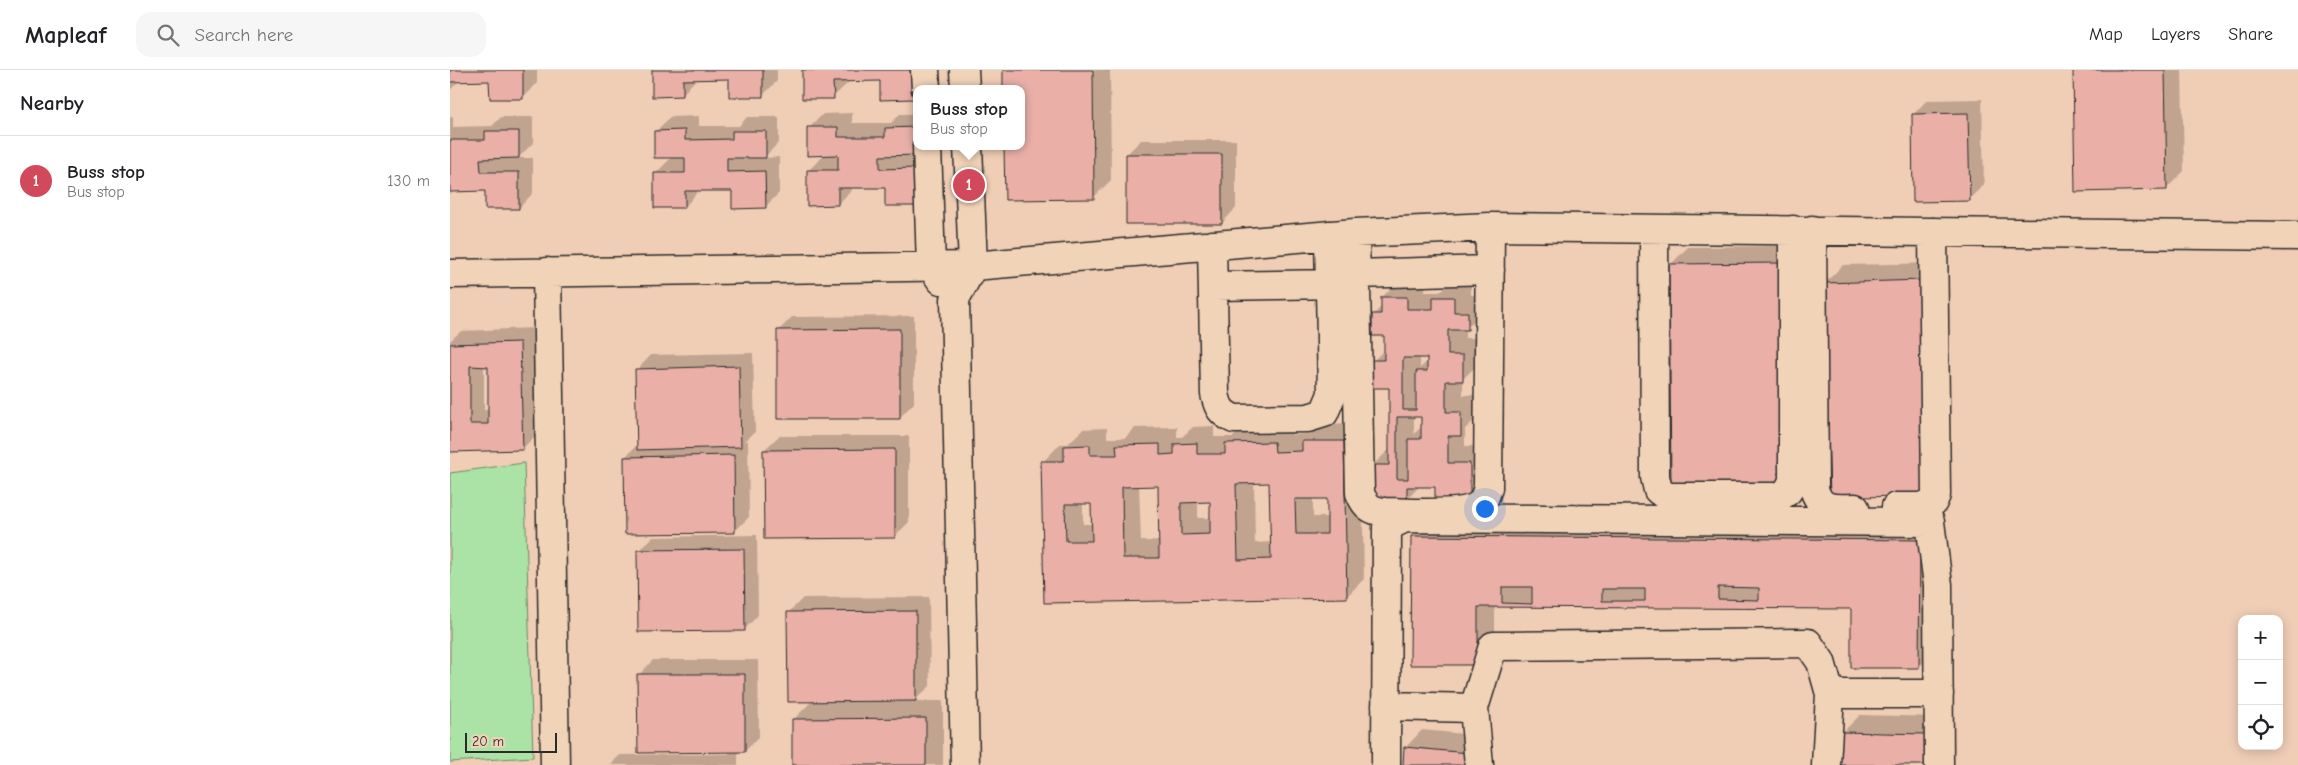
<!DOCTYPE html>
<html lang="en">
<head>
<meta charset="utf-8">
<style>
	:root { --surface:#fff; --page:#f6f6f6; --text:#202124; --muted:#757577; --line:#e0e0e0; --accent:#d1495b }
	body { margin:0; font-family:"Comic Neue",sans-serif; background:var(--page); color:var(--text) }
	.controls { position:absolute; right:15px; bottom:15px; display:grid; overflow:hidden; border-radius:10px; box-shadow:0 2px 12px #0003 }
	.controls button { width:45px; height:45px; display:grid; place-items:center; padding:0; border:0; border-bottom:1px solid var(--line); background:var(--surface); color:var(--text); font:25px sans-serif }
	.scale { position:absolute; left:15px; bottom:12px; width:92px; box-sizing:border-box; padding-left:5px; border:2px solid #2b2b2b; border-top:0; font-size:14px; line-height:18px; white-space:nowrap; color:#2b2b2b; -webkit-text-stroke:4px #f1d3b8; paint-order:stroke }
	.you { position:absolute; left:1034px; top:438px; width:18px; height:18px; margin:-12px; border:4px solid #fff; border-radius:50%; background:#1a73e8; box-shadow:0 0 0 8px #1a73e833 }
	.badge { display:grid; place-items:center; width:32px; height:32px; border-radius:50%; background:var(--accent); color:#fff; font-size:16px; font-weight:700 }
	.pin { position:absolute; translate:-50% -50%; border:2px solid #fff; box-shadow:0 1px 5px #0006 }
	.popup { position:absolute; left:463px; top:15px; width:112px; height:65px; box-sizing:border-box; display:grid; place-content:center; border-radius:10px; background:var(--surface); filter:drop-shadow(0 1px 4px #0005); font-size:16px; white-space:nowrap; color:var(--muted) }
	.popup b { font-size:19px; color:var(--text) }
	.popup::after { content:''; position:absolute; left:50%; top:100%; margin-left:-10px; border:10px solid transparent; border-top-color:var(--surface) }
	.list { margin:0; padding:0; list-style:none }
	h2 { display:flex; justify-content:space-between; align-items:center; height:65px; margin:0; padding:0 20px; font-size:21px }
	h2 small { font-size:16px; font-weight:400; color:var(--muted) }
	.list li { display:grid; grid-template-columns:32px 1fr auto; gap:15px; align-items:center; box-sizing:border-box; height:90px; padding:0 20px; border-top:1px solid var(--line) }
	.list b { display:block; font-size:19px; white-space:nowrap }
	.list p { margin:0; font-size:16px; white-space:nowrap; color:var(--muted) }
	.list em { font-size:16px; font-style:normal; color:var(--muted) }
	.icon { flex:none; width:28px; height:28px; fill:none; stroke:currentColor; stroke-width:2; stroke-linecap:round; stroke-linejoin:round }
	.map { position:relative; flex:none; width:1848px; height:695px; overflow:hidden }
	header { display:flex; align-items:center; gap:30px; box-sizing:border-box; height:70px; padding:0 25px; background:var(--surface); border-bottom:1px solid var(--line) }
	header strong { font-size:24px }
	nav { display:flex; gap:28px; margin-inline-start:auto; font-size:18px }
	.search { width:350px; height:45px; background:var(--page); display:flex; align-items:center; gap:12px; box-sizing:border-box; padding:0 18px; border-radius:15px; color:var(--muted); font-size:19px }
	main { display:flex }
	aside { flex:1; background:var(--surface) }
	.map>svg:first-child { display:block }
</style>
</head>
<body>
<header>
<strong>Mapleaf</strong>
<div class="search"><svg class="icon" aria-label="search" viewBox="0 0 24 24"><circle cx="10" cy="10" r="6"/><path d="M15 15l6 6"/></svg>Search here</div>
<nav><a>Map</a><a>Layers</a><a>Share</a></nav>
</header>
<main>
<aside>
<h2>Nearby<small></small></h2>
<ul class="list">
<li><span class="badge">1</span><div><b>Buss stop</b><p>Bus stop</p></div><em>130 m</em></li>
</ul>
</aside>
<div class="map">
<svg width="1848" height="695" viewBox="0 0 1848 695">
	<rect width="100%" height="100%" fill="#f0cdb5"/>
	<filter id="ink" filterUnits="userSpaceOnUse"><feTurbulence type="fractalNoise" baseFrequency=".02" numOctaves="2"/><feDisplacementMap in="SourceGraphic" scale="10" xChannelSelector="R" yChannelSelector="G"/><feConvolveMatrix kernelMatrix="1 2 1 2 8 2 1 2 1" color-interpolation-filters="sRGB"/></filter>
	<g filter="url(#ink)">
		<path fill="#abe3a7" stroke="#6b8769" d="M 74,393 L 83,687 L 0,692 L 0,403 Z"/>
		<path fill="#0003" fill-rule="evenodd" d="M 0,0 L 87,0 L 87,13 L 73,27 L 41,10 L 7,10 L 7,13 L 0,20 Z
			M 203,0 L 327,0 L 327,11 L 313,25 L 281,8 L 247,8 L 232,25 Z
			M 354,0 L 477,0 L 463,28 L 431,10 L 397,10 L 398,13 L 383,27 Z
			M 555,0 L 660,0 L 661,110 L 643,128 L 572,76 L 572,19 Z
			M 1624,0 L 1732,0 L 1734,101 L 1716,119 Z
			M 1532,29 L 1534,115 L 1519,129 L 1463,45 L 1477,30 Z
			M 402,43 L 402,53 L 441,53 L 450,44 L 466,44 L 466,76 L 482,120 L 436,116 L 402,117 L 402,120 L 388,134 L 358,101 L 375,84 L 359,58 L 373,44 Z
			M 249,46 L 249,56 L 289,56 L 297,47 L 329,47 L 329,72 L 314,88 L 329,87 L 329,123 L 315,137 L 283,120 L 249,120 L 235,137 L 205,104 L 222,87 L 206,61 L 220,47 Z
			M 0,47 L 3,47 L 3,57 L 42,56 L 51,47 L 83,47 L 83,73 L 68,88 L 83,88 L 83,123 L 69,138 L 37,120 L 3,120 L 0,125 Z
			M 691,70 L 786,70 L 786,138 L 772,153 L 677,84 Z
			M 1348,176 L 1351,395 L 1220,195 L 1238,177 Z
			M 1490,193 L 1479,424 L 1375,213 L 1393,195 Z
			M 950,210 L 975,210 L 975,222 L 990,222 L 1002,210 L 1021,210 L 1021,225 L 1035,225 L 1035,241 L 1015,259 L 1015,268 L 1030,268 L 1030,292 L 1013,309 L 1013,325 L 1028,325 L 1028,347 L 1015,359 L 1015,376 L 1037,376 L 1037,411 L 1019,429 L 987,416 L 970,416 L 957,429 L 923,395 L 941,378 L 941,316 L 923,291 L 936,278 L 936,264 L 923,245 L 932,236 L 932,227 ZM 970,287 L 978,287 L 978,291 L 970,298 ZM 964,346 L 972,346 L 972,356 L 964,364 Z
			M 464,246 L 464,333 L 450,347 L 328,261 L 342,247 Z
			M 84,258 L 86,365 L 72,379 L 0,381 L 0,271 L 11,261 ZM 34,296 L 40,296 L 39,340 L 34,340 Z
			M 303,283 L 305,362 L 295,371 L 298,371 L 299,447 L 284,462 L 175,387 L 188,374 L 187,300 L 201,285 Z
			M 911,353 L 914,509 L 896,527 L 595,532 L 593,392 L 610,374 L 618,374 L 633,359 L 657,358 L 657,368 L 675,368 L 685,358 L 727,357 L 727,367 L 732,367 L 743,357 L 764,356 L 764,367 L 783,367 L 794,356 L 841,355 L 842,365 L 860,364 L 871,354 ZM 804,412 L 821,412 L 822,472 L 805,473 ZM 689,415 L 709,415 L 710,471 L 691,471 ZM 863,428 L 878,428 L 878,447 L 863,447 ZM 748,431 L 761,431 L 761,448 L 748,448 ZM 633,432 L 643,432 L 643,454 L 633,454 Z
			M 329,366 L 459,366 L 459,452 L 445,466 L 314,380 Z
			M 980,449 L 1488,453 L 1487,579 L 1469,597 L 1403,538 L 1045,535 L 1045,576 L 962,594 L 963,467 Z
			M 307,465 L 308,545 L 294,560 L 189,481 L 203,467 Z
			M 479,527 L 480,616 L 464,631 L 493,631 L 493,695 L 343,695 L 343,650 L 362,631 L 338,543 L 353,528 Z
			M 203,590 L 308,590 L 309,667 L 295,681 L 288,681 L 288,695 L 160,695 L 170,685 L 279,684 L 279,681 L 189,605 Z
			M 1410,645 L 1492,647 L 1491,695 L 1392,695 L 1392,663 Z
			M 972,660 L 1035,666 L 1043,695 L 954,695 L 955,678 Z"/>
		<path fill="#eab0a8" stroke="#2b2b2b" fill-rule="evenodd" d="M 0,0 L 73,0 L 73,29 L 40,29 L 39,11 L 0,12 Z
			M 202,0 L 313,0 L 313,27 L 279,27 L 279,9 L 233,10 L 233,26 L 202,27 Z
			M 352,0 L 463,0 L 464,29 L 430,30 L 430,11 L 383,12 L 384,29 L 352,29 Z
			M 553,0 L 643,0 L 644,129 L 555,130 L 554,76 L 572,76 L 572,19 L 553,19 Z
			M 1623,0 L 1715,0 L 1717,120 L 1625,122 Z
			M 1518,43 L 1520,131 L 1463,132 L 1462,44 Z
			M 357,57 L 388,57 L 388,67 L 435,67 L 435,58 L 466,57 L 468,85 L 430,86 L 430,99 L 468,98 L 468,136 L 435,136 L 435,118 L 388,118 L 388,135 L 357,136 L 357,100 L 388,100 L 388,85 L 357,86 Z
			M 235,60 L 235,70 L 282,69 L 282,61 L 316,61 L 316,88 L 277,88 L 277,102 L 315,101 L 316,138 L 282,139 L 282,121 L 235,121 L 235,138 L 204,138 L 204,103 L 235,103 L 235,88 L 204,88 L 204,61 Z
			M 35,61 L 69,61 L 69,88 L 30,89 L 31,102 L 69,102 L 69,139 L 35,139 L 35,121 L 0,122 L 0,70 L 35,70 Z
			M 676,84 L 772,84 L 772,154 L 676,154 Z
			M 1331,193 L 1334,414 L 1221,415 L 1219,194 Z
			M 1473,210 L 1479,425 L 1380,428 L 1374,213 Z
			M 931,227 L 957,227 L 957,239 L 983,239 L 983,227 L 1004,227 L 1004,242 L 1018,242 L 1018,260 L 998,260 L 998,285 L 1013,285 L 1013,311 L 996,311 L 996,342 L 1011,342 L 1011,366 L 998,366 L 998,393 L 1020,393 L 1020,430 L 985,430 L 985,417 L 957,417 L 957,430 L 922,430 L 922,395 L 939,395 L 939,318 L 922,318 L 922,290 L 934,290 L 934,266 L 922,266 L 922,244 L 931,244 ZM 953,288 L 977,288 L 977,301 L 966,301 L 966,340 L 953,340 ZM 947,347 L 971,347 L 971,369 L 958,369 L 958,409 L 947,409 Z
			M 450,259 L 450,349 L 327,349 L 327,260 Z
			M 70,272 L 73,380 L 0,382 L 0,274 ZM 20,296 L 38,297 L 38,354 L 20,354 Z
			M 289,296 L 291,377 L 187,380 L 185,299 Z
			M 852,371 L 894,371 L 897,528 L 594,533 L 591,391 L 614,391 L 614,376 L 640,375 L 640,385 L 667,385 L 666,375 L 710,374 L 710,385 L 724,384 L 724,374 L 747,373 L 747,384 L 775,384 L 775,373 L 824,372 L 825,382 L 852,381 ZM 819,413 L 821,489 L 788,490 L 786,414 ZM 708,416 L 709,488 L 673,488 L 672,417 ZM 845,429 L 877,429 L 877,464 L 846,464 ZM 760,432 L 760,464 L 731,465 L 731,433 ZM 615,434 L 641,434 L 642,471 L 616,471 Z
			M 445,379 L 445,468 L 314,469 L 313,380 Z
			M 284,385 L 285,463 L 175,464 L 174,387 Z
			M 961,466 L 1470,470 L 1469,598 L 1401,598 L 1401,539 L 1028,537 L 1028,595 L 960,595 ZM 1052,517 L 1082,517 L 1082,534 L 1052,533 ZM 1268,517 L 1309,518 L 1309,530 L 1268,529 ZM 1152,519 L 1195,519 L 1195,531 L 1152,531 Z
			M 294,479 L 295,561 L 188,562 L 187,480 Z
			M 466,541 L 466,631 L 338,632 L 337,542 Z
			M 187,604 L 295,604 L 295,682 L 188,683 Z
			M 476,648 L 476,695 L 342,695 L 342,649 Z
			M 1391,662 L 1475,664 L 1475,695 L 1390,695 Z
			M 954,677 L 1018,683 L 1021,695 L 953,695 Z"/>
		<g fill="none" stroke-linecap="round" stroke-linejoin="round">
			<defs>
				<path id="minor" d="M 475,0 L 476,19
					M 514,0 L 515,19
					M 477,76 L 481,196 L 491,210
					M 1204,159 L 1205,407 L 1208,420 L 1217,427 L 1329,427 L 1338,421 L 1343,411 L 1343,160
					M 1362,160 L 1364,419 C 1371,442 1385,438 1405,438
					M 905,163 L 910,423 C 915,436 921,441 935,442 C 956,442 1014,447 1029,435 C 1034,431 1036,424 1038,418 L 1040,157
					M 762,175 L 765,324 C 768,338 771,343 784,349 L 858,348 L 874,343 L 882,324 L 879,165
					M 97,202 L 105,695
					M 0,204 L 523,196 L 905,163 L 1040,157 L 1848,166
					M 906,204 L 1040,200
					M 763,216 L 880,214
					M 1446,437 L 1472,437 L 1483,432 L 1486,425 L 1483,162
					M 936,636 L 1024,638 L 1043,576 L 1358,573 L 1371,592 L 1380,624 L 1489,624
					M 1024,638 L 1029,695
					M 515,695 L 505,229 L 523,196 L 518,76
					M 936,695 L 937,457 L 955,448 L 1480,452 L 1488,515 L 1489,695
					M 1376,695 L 1380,624"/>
			</defs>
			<use href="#minor" stroke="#2b2b2b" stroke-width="31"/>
			<use href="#minor" stroke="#f1d3b8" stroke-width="28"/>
		</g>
	</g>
</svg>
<div class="controls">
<button>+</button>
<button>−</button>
<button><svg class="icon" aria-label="locate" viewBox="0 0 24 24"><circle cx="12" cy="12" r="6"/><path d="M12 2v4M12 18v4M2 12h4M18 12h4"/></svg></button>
</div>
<div class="scale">20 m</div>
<div class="you"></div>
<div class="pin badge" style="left:519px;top:115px">1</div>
<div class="popup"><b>Buss stop</b>Bus stop</div>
</div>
</main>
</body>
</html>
